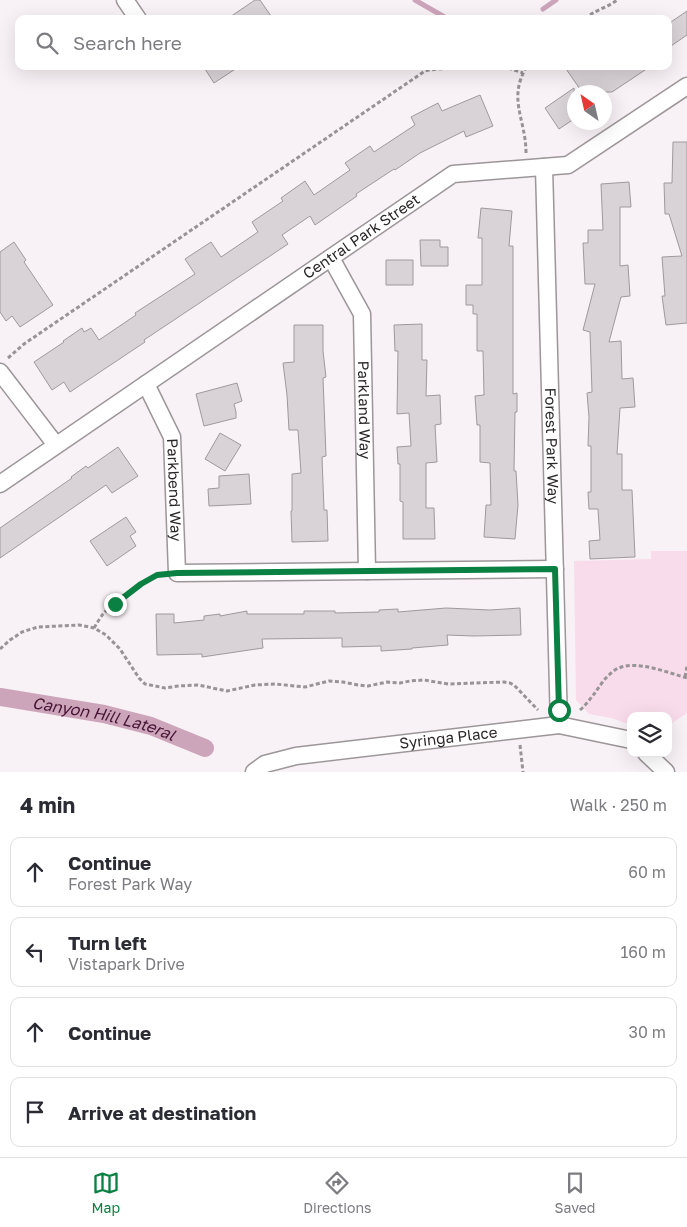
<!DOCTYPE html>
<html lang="en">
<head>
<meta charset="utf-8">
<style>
	:root { --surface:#fff; --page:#f7f7f7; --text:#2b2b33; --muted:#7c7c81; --line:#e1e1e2; --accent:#0b8043 }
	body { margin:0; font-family:"Golos Text",sans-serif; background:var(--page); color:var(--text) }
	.controls { position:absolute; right:15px; bottom:15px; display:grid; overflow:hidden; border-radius:10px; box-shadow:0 5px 20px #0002 }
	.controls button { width:45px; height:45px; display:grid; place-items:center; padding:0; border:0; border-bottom:1px solid var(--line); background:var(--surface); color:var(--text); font:25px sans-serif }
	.compass { position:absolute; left:567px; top:85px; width:45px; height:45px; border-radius:50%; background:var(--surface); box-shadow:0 5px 20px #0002; rotate:326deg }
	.stop { position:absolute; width:15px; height:15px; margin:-11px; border:4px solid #0b8043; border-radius:50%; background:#fff }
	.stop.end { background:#0b8043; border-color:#fff; box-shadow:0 1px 5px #0008 }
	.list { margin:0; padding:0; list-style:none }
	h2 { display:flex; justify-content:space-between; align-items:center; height:65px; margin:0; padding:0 20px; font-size:21px }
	h2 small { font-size:16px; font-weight:400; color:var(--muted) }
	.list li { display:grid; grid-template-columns:32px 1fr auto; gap:15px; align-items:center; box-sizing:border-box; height:70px; margin:0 10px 10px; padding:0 10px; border:1px solid var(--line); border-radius:10px }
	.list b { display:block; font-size:19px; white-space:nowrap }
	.list p { margin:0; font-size:16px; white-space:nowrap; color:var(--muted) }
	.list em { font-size:16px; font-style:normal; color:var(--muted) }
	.icon { flex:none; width:28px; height:28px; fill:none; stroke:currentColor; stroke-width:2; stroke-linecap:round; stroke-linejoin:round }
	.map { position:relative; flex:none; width:687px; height:772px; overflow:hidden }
	.search { position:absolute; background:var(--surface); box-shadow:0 5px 20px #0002; left:15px; right:15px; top:15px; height:55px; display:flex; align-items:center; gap:12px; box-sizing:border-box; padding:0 18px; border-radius:10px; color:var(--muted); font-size:19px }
	.sheet { height:385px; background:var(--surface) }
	nav { display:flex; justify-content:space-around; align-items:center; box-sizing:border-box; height:70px; border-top:1px solid var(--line); background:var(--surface); font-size:14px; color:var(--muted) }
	nav a { display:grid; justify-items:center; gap:2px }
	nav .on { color:var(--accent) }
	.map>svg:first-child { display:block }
</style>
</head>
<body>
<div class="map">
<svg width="687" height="772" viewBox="0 0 687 772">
	<rect width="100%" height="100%" fill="#f8f1f5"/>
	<path fill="#f8dceb" d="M 651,551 L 687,551 L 687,713 L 668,726 L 668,716 L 631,716 L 631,725 L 611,718 L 589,714 L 576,700 L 574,561 L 651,559 Z"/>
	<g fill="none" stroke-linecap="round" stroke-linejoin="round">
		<path stroke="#cda5bb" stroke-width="5" d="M 415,0 L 448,19
			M 543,9 L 556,0"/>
		<path stroke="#cda5bb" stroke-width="18" id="s1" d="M 0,697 L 104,714 L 151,726 L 205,748"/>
	</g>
	<path fill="#d9d2d6" stroke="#a0999c" d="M 255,0 L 260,0 L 273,19 L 227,19 Z
		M 687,11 L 687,35 L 668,48 L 668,24 Z
		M 203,66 L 240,66 L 214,83 Z
		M 564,66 L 651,66 L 612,92 L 582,92 Z
		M 574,88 L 574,119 L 559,129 L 545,108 Z
		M 480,95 L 493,126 L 466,137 L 464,131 L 420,153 L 395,170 L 394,169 L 356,194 L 357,196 L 315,225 L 310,216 L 282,235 L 288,244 L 144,340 L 145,342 L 70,392 L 64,382 L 52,390 L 34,362 L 64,342 L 63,341 L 82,328 L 84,332 L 91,328 L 99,340 L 136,315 L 135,313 L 195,274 L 185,259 L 211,242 L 221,257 L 258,232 L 252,222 L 283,201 L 281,198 L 305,181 L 314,195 L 350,170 L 345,163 L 370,146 L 374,152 L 415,125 L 411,117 L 438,103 L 442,111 Z
		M 673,142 L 687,142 L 687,323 L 666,325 L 662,296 L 665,296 L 662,257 L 682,256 L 669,214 L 665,214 L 664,183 L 672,183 Z
		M 629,182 L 631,207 L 620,207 L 620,266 L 628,265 L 630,296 L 621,297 L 609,342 L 621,341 L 622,379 L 633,378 L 635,407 L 620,408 L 617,454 L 622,454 L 622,490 L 632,490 L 635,557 L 590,559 L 589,541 L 600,540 L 598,509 L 589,509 L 588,492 L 591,492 L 591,446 L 588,446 L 589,417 L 587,393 L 592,392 L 590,332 L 583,330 L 595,284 L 585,284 L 583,243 L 588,243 L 588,230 L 603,230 L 601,184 Z
		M 481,208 L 512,211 L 509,246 L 513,246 L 513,394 L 517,393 L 517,412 L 515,412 L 514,471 L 516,471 L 518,505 L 515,539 L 484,537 L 486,505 L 491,505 L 490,463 L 480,462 L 480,425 L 477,425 L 475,396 L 484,395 L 483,351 L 477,351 L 477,314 L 473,314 L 473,305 L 466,305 L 466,285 L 482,285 L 482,238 L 478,238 Z
		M 420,240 L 440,240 L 440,247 L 448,247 L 448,266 L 421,266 Z
		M 14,242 L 26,260 L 24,262 L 53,305 L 20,327 L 12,316 L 6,321 L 0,312 L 0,252 Z
		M 386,260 L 413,260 L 413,285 L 386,285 Z
		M 422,324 L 422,360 L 427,360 L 426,396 L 440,395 L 441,424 L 435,425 L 437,462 L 426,463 L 426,508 L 434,508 L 435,539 L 403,539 L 403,502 L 400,501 L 400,464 L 398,464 L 397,447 L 411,446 L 409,413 L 397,414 L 398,351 L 395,351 L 394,325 Z
		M 294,325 L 323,325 L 323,351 L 326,377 L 323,378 L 326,456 L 322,457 L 324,510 L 327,510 L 328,541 L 292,542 L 291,511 L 292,511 L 292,474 L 301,473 L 298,430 L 289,430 L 287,395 L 283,363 L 294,362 Z
		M 237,383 L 242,401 L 234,404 L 236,412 L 236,418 L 204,426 L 196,394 Z
		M 220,433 L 241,445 L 225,471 L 205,459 Z
		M 118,447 L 138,476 L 112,493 L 106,485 L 0,558 L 0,528 L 72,478 L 71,477 L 86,466 L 88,468 Z
		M 249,474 L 251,504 L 209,506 L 208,489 L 219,488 L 219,476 Z
		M 126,517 L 136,532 L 130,536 L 136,546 L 107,566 L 90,541 Z
		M 446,608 L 490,610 L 520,608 L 521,635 L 474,636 L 447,635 L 448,645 L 412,648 L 412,649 L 381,651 L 381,646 L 342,647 L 342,638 L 262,639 L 263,648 L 202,657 L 202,654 L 157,655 L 156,614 L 174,614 L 174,623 L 204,620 L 204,616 L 220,614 L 220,616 L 247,611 L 247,614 L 304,614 L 304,611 L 335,611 L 335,613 L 379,612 L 379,610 L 398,609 L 398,612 Z"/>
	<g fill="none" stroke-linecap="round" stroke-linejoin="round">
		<defs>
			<g id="minor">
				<path d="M 125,0 L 138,19"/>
				<path id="s2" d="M 544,167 L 559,725"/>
				<path id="s3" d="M 331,258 L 362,314 L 367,571"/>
				<path d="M 0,372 L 56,445"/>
				<path id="s4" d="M 146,384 L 172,437 L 177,573 L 555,569"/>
				<path id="s5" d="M 0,484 L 453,174 L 568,165 L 687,86"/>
				<path d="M 646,753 L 666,772"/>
				<path id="s6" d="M 254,772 L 265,764 L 296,756 L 559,725 L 631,740"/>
			</g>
		</defs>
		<use href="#minor" stroke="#9c9699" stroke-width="19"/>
		<path stroke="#989396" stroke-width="3" stroke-dasharray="4 2.5" stroke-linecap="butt" d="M 585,19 C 594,10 607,8 617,0
			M 502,66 L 523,73
			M 526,153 C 526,119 507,99 527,66
			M 8,358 L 24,344 L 425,71 C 438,68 451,69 465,66
			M 94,628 C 97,623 100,618 103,614 C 113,603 149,575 163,574
			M 0,649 L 10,640 L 22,632 L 38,627 L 79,625 L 94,628 L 106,635 L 120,649 L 139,678 L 145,684 L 165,688 L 178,686 L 198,685 L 227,691 L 255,685 L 275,684 L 305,687 L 329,681 L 343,682 L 358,685 L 368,686 L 387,682 L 400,683 L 410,681 L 424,680 L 448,684 L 504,682 L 510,683 L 514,685 L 538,710
			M 685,677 L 687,666
			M 580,710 C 590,701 596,691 604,680 C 608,676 613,670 619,668 C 637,660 669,673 687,678
			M 520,745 L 523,772"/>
		<use href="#minor" stroke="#fff" stroke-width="16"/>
	</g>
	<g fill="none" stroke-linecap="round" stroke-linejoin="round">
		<path stroke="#0b8043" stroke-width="6" d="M 115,604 L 141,584 L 157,575 L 177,573 L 555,569 L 559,710"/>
	</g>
	<g text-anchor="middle" stroke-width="4" stroke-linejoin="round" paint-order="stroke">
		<g font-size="15" fill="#2b282a" stroke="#fff">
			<text dy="5" stroke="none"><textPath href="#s5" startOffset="438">Central Park Street</textPath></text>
			<text dy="5" stroke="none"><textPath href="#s3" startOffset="160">Parkland Way</textPath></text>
			<text dy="5" stroke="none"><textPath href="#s2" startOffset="279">Forest Park Way</textPath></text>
			<text dy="5" stroke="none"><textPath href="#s4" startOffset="112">Parkbend Way</textPath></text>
			<text dy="5" stroke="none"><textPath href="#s6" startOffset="199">Syringa Place</textPath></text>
		</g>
		<g font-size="16" font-style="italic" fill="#461534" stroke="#fff">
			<text dy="6" stroke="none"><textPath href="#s1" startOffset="106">Canyon Hill Lateral</textPath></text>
		</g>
	</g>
</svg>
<div class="controls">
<button><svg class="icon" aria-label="layers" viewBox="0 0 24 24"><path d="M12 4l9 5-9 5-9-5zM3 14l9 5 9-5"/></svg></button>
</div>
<svg class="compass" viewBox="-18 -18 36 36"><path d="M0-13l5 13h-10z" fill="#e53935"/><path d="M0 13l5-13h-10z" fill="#7c7c81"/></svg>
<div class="stop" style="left:559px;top:710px"></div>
<div class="stop end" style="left:115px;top:604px"></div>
<div class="search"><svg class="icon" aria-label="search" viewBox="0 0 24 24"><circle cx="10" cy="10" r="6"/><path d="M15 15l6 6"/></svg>Search here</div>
</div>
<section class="sheet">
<h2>4 min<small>Walk · 250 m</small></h2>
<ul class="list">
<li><svg class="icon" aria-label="ahead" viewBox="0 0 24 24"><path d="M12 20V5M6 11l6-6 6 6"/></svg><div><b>Continue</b><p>Forest Park Way</p></div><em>60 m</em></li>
<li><svg class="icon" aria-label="left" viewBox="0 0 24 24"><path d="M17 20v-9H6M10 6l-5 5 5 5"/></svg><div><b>Turn left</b><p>Vistapark Drive</p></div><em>160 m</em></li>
<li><svg class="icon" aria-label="ahead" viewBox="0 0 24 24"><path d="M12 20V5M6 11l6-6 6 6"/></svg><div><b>Continue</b></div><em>30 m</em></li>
<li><svg class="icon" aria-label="arrive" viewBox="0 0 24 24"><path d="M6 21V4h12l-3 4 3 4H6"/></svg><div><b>Arrive at destination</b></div></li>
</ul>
</section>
<nav>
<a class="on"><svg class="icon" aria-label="map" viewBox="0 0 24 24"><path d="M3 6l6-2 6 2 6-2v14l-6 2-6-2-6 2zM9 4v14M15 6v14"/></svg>Map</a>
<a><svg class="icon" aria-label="directions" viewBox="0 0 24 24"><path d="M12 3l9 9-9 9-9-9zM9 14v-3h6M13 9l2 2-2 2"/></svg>Directions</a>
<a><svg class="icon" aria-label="saved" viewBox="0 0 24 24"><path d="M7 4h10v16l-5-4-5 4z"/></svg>Saved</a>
</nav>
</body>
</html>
